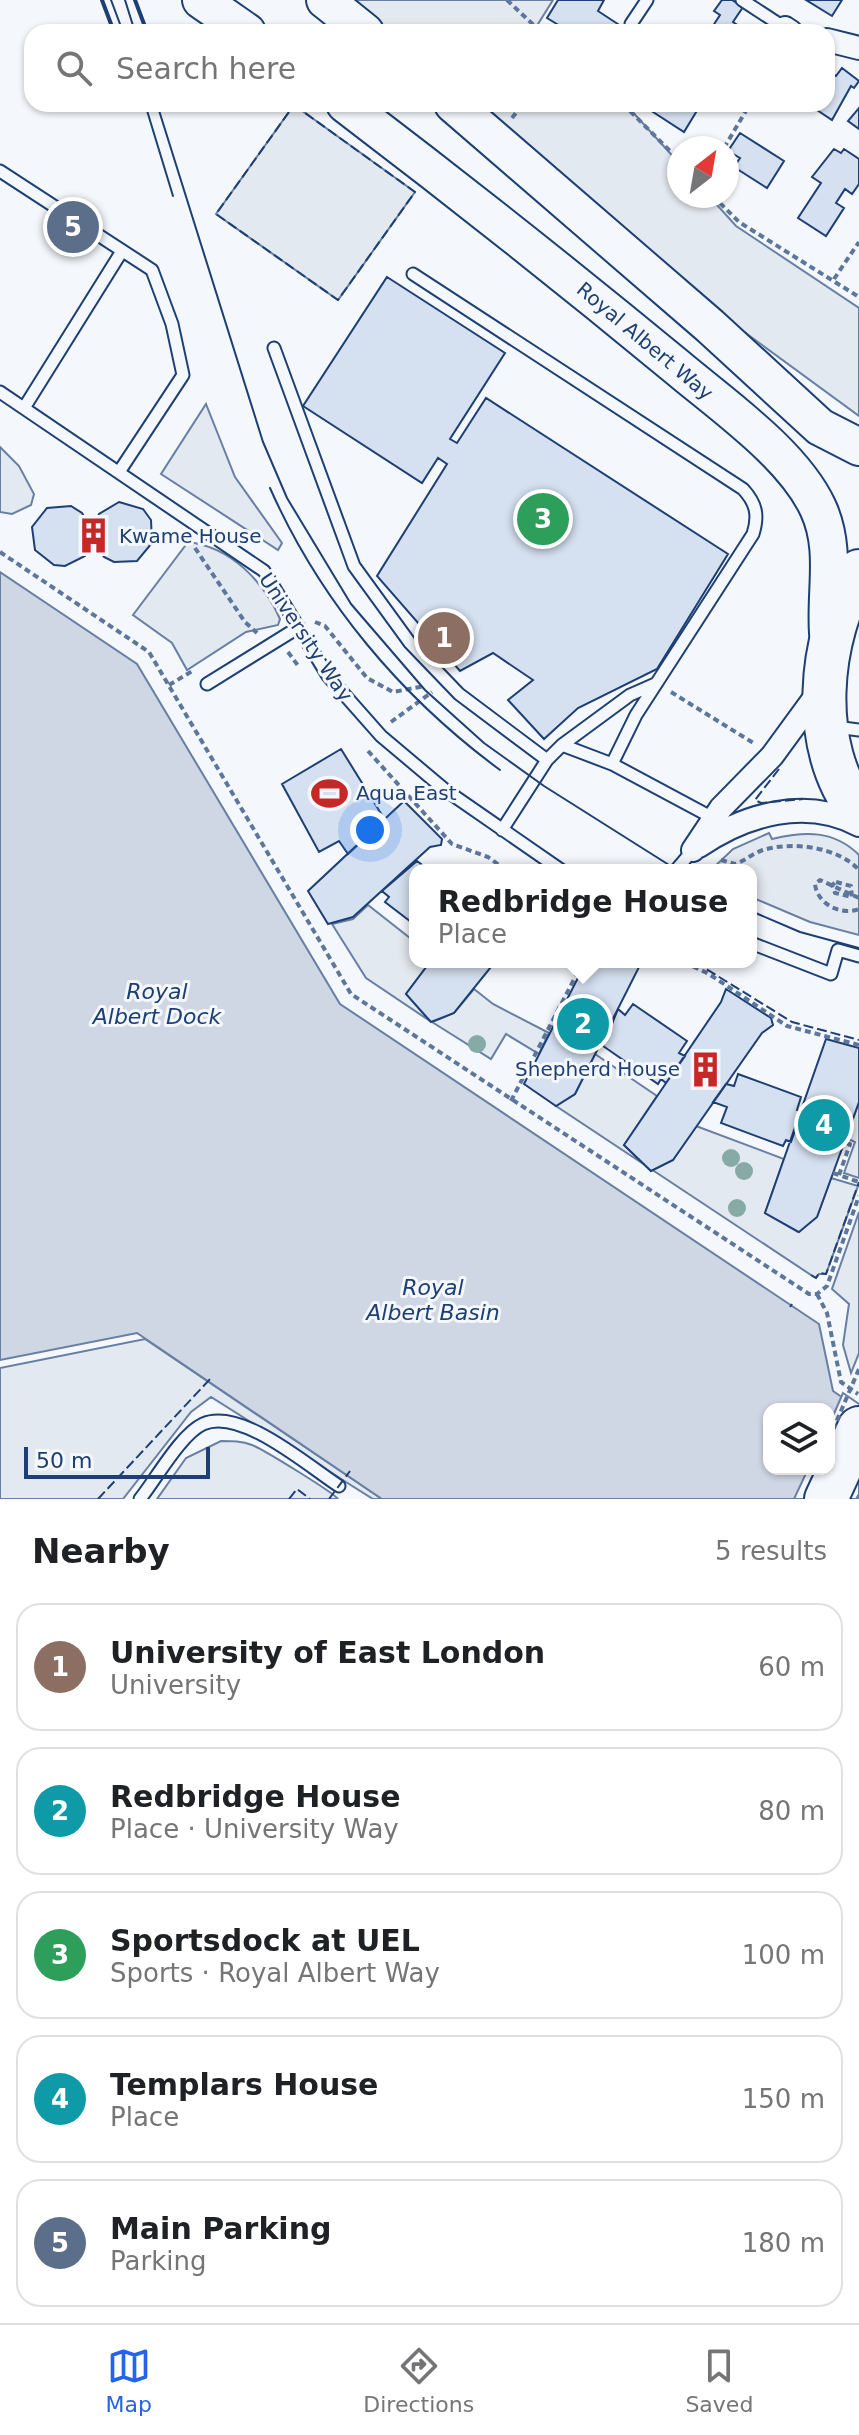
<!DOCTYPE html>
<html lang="en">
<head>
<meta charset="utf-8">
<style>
	:root { --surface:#fff; --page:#f6f6f6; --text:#202124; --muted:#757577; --line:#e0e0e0; --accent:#2563eb }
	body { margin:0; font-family:"DejaVu Sans",sans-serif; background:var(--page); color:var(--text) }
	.controls { position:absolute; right:24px; bottom:24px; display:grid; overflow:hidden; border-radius:16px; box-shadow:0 2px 6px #0004 }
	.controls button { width:72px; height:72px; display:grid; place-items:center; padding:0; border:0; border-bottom:2px solid var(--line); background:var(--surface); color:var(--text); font:40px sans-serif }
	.compass { position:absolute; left:667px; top:136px; width:72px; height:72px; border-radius:50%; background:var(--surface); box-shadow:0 2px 6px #0004; rotate:31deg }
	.scale { position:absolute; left:24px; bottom:20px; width:186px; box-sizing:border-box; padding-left:8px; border:4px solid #1d3f73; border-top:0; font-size:22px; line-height:28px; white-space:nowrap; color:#1d3f73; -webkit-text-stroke:6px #f4f7fb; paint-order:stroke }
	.you { position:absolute; left:370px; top:830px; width:28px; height:28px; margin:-20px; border:6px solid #fff; border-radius:50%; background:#1a73e8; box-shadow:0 0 0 12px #1a73e833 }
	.badge { display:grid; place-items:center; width:52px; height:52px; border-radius:50%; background:var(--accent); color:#fff; font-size:26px; font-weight:700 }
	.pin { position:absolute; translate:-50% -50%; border:4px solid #fff; box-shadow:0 2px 8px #0006 }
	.popup { position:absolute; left:409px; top:864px; width:348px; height:104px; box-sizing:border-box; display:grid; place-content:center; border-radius:16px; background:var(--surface); filter:drop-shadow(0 2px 6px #0005); font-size:26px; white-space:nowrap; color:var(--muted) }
	.popup b { font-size:30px; color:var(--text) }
	.popup::after { content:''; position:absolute; left:50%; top:100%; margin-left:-16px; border:16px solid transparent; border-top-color:var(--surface) }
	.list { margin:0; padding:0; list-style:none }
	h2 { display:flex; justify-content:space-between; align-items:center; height:104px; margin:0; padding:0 32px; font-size:34px }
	h2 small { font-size:26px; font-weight:400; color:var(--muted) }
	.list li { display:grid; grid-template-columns:52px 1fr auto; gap:24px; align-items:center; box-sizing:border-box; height:128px; margin:0 16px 16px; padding:0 16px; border:2px solid var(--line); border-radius:24px }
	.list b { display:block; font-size:30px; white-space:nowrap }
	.list p { margin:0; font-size:26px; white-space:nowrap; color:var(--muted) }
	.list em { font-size:26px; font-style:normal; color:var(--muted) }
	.icon { flex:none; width:44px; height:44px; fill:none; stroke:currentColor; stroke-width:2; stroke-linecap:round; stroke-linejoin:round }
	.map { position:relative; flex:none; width:859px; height:1499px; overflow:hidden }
	.search { position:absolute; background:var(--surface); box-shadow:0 2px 6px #0004; left:24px; right:24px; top:24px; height:88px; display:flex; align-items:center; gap:20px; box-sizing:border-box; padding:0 28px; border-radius:24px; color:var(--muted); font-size:30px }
	.sheet { height:824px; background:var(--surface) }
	nav { display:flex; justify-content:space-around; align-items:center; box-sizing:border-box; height:112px; border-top:2px solid var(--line); background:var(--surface); font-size:22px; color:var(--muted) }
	nav a { display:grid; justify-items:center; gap:4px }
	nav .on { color:var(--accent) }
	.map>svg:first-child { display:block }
</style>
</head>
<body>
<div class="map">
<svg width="859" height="1499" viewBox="0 0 859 1499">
	<rect width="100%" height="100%" fill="#f4f7fb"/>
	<path fill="#e3e9f0" stroke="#687fa3" stroke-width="2" d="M 350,0 L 553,0 L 533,32 L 388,32 Z
		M 473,104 L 624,104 L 629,108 L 679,163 L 679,196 L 709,196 L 736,226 L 859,308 L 859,416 L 728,320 Z
		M 294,105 L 415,192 L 338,300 L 216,214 Z
		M 206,404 L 235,477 L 282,543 L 278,550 L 161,474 Z
		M 0,447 L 19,466 L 34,494 L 31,505 L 12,514 L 0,512 Z
		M 188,542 C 231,547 263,581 280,619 L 278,625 L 246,632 L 187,670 L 172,643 L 133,615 Z
		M 769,833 L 772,839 C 805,831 834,830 859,855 L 859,935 L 810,922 L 751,897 L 751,870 L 711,870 L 733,849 Z
		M 368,905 L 415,942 L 415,962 L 430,962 L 406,994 L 430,1021 L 366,978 L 332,924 L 353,919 Z
		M 474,989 L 493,1004 L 549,1033 L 539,1054 L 506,1034 L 491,1059 L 432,1022 L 454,1013 Z
		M 595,1054 L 657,1096 L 624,1145 L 651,1171 L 673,1160 L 696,1126 L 784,1159 L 765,1213 L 798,1232 L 817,1217 L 831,1178 L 858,1186 L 826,1274 L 819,1274 L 816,1278 L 811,1275 L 556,1106 L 575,1094 Z
		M 859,1102 L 859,1178 L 844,1173 L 855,1142 L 846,1138 Z
		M 859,1212 L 859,1353 L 851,1373 L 843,1345 L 849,1304 L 832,1289 Z
		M 145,1339 L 382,1499 L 373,1499 L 211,1397 L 191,1412 L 123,1499 L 0,1499 L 0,1368 Z
		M 221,1441 C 232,1441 242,1441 252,1445 C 263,1449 334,1493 338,1499 L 157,1499 L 186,1458 Z"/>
	<path fill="#cfd7e4" stroke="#687fa3" stroke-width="2" fill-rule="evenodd" d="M 0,572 L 137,664 L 340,1004 L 819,1324 L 833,1391 L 859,1409 L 859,1499 L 382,1499 L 137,1333 L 0,1360 ZM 769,1409 L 829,1409 L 829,1469 L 769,1469 Z"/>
	<path fill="#f4f7fb" stroke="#687fa3" stroke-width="2" d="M 843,1393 L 859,1404 L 859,1494 L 856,1499 L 794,1499 L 808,1469 L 829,1469 L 829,1425 Z"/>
	<path fill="#d5e0f0" stroke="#1d3f73" stroke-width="2" d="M 558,0 L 604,0 L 598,11 L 627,30 L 563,32 L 565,29 L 547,18 Z
		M 722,0 L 732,0 L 743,7 L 733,22 L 748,32 L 709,32 L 720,15 L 714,11 Z
		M 806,0 L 842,0 L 832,16 Z
		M 842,68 L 859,81 L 854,88 L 851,86 L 832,120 L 808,104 L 827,104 L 827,70 L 836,76 Z
		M 654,104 L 701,104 L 684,132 L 650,110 Z
		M 859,108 L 859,129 L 848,121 Z
		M 740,133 L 784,161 L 767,188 L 734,167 L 740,158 L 728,151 Z
		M 834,149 L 841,153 L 844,149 L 859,159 L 859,184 L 852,194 L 845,189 L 836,203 L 844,208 L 826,236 L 798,218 L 821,183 L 812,177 Z
		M 387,277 L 505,353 L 450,439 L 457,443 L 486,398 L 728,554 L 657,669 L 578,708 L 544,739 L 508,700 L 533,680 L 493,653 L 460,671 L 377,576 L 447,464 L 438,458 L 422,483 L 303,406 Z
		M 119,502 L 143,509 L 151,520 L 152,543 L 137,561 L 114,562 L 104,557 L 93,541 L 85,556 L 65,566 L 54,565 L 35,550 L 32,527 L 47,508 L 71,506 L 82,513 L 92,530 L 99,514 Z
		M 341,749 L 385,820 L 348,854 L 339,841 L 319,852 L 282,784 Z
		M 404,801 L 442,839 L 441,845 L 430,847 L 353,917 L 328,924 L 308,891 Z
		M 417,861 L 429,870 L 415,870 L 415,925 L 385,902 L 389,897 L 382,891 Z
		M 430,962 L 495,962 L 454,1013 L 431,1022 L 406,994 Z
		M 586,962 L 645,962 L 641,963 L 575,1094 L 556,1106 L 524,1084 Z
		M 726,989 L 771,1018 L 773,1025 L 762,1033 L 673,1160 L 651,1171 L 624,1145 L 721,1002 Z
		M 633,1004 L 687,1041 L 679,1053 L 685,1056 L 666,1083 L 661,1079 L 658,1084 L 603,1046 L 618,1009 L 625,1015 Z
		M 826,1039 L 859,1048 L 859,1102 L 817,1217 L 799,1232 L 765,1213 Z
		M 738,1074 L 801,1097 L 797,1110 L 802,1111 L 791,1142 L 786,1140 L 783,1146 L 721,1123 L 727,1107 L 713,1102 L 726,1084 L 734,1086 Z"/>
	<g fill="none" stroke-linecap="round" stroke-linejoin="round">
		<defs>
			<path id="lane" d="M 742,0 L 785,28
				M 631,24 L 647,0
				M 0,171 L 152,270 L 172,324 L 183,375 L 119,472
				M 413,274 L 743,489 C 756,503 759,515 753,534 L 636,715 L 612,764
				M 274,348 L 354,566 L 410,643 L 459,694 L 547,760 L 562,745 L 612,764 L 713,818
				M 0,392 L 264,571 L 328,676 L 381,736 L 444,789 L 561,870
				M 24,408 L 122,251
				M 207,684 L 299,627
				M 836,727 L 859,730
				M 562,745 L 630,695 L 655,684
				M 502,830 L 547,760
				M 676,870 L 693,850
				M 751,943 L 831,974 L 838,950 L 859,956
				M 140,1499 C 156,1479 181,1434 203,1424 C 241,1407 308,1466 339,1486"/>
			<path id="street" d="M 783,32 L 785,28 L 791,32
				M 827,40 L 859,48
				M 699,846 C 746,814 806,797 859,825
				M 693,850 L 721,808 L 772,756 L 821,689"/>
			<path id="primary" d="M 201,0 L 247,32
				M 325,0 L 365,32
				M 345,104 C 458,190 568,277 677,367 C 722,405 793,454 818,508 C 837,549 825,589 828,633
				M 453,104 L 710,326 L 820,427 L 859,447"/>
			<path id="highway" d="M 859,571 C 818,636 808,748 859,811
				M 826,1499 L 859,1428"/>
		</defs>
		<use href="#lane" stroke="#1d3f73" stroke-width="15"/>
		<use href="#street" stroke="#1d3f73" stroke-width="26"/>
		<use href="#primary" stroke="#1d3f73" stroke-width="40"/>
		<use href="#highway" stroke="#1d3f73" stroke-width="46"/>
		<path stroke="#5e769c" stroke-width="4" stroke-dasharray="6 4" stroke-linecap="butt" d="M 507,0 L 541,32
			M 623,104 L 679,160
			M 512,118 L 523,104
			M 724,148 L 747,109 L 739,104
			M 713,196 L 739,222 L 859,297
			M 834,279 L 859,242
			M 195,548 L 245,622 L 257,633
			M 0,552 L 149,652 L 351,994 L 809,1294 L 817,1294 L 827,1286 L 859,1196
			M 315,622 L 325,626 L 367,678 L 393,692 L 425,686
			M 288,652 L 299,667
			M 169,685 L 194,670
			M 671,692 L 755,744
			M 391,722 L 432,692
			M 368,751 L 452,844 L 488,857 L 506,870
			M 721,860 L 735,864 C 745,861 753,853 763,850 C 793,841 838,847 859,870
			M 836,882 L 851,886 L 852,897 L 835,893 L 832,885 Z
			M 859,898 L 820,880 L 815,884 C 817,904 841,916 859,909
			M 684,962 L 709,974 L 787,1026 L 859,1045
			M 511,1101 L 583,962
			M 833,1173 L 859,1182
			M 839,1175 L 850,1144 L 845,1142
			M 817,1294 L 827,1313 L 841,1382 L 858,1394"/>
		<use href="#lane" stroke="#f4f7fb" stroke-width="11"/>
		<use href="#street" stroke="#f4f7fb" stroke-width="22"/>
		<use href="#primary" stroke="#f4f7fb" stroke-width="36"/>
		<use href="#highway" stroke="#f4f7fb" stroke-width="42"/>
		<path stroke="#1d3f73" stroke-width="2" d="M 111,0 L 123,32
			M 125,0 L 135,32
			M 145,104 L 173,196
			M 157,104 L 263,442 L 287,498 L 351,604 L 425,690 L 484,743 L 544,786 L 677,870
			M 270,488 C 320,601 401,697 500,770
			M 751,911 L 800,932 L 859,948"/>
		<path stroke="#5e769c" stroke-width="4" stroke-dasharray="6 4" stroke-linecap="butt" d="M 829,1439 L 859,1369"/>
		<path stroke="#1d3f73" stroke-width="2" stroke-dasharray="10 4" stroke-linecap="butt" d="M 294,105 L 415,192 L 338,300 L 216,214 Z
			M 779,769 L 755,800 L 761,803 L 803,799
			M 695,962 L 792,1022 L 859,1040
			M 811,1275 L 816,1278 L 819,1273 L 826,1274 L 859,1182
			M 790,1307 L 792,1304
			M 98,1499 L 211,1378
			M 289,1499 L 297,1489 L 310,1499
			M 329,1499 L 350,1471"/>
		<path stroke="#1d3f73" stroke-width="4" d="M 102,0 L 114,32
			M 135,0 L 147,32"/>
	</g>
	<g fill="#86aba6">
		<circle cx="477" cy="1044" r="9"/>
		<circle cx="731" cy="1158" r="9"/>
		<circle cx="744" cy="1171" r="9"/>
		<circle cx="737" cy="1208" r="9"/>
	</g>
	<defs>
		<symbol id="building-bare" viewBox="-9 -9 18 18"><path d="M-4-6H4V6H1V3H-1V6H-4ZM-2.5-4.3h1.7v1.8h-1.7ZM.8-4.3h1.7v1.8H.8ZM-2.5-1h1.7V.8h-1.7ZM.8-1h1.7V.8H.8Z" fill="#c62828" stroke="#f4f7fb" stroke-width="2.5" paint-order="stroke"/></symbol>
		<symbol id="stadium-bare" viewBox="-9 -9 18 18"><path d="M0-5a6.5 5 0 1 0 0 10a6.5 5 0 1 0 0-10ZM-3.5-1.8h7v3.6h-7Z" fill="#c62828" stroke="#f4f7fb" stroke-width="2.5" paint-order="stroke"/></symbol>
	</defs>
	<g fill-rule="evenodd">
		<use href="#building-bare" x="68" y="510" width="51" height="51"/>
		<use href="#stadium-bare" x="304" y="768" width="51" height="51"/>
		<use href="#building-bare" x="680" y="1044" width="51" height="51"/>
	</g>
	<g text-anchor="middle" stroke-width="6" stroke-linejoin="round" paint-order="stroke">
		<g font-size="20" fill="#1d3f73" stroke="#f4f7fb">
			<text transform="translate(645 341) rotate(40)" y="7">Royal Albert Way</text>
			<text transform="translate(306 637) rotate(56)" y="7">University Way</text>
		</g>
		<g font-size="20" fill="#1d3f73" stroke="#f4f7fb" text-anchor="start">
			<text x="119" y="543">Kwame House</text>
			<text x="356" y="800">Aqua East</text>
			<text x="680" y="1076" text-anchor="end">Shepherd House</text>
		</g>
		<g font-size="22" font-style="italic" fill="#1d3f73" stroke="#f4f7fb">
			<text x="157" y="999">Royal<tspan x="157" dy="25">Albert Dock</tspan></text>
			<text x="433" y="1295">Royal<tspan x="433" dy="25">Albert Basin</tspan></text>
		</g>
	</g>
</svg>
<div class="controls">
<button><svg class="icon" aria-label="layers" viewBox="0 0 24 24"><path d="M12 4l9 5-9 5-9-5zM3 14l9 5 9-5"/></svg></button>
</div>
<svg class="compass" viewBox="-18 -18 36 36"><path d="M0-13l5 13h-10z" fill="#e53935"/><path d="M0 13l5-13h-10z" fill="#757577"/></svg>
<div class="scale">50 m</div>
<div class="you"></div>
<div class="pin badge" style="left:444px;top:638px;background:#8d6e63">1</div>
<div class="pin badge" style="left:583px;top:1024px;background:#0f9aa8">2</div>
<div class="popup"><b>Redbridge House</b>Place</div>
<div class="pin badge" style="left:543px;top:519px;background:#2e9e5b">3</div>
<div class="pin badge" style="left:824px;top:1125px;background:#0f9aa8">4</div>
<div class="pin badge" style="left:73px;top:227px;background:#5c6f8a">5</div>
<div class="search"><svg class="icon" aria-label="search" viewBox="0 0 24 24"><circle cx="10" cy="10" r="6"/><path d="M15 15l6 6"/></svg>Search here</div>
</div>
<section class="sheet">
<h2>Nearby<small>5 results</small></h2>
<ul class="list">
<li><span class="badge" style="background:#8d6e63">1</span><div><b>University of East London</b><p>University</p></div><em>60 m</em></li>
<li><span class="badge" style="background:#0f9aa8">2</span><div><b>Redbridge House</b><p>Place · University Way</p></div><em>80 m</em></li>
<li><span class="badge" style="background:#2e9e5b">3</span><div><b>Sportsdock at UEL</b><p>Sports · Royal Albert Way</p></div><em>100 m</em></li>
<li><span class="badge" style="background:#0f9aa8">4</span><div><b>Templars House</b><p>Place</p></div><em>150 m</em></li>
<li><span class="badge" style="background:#5c6f8a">5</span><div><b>Main Parking</b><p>Parking</p></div><em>180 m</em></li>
</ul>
</section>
<nav>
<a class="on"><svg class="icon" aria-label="map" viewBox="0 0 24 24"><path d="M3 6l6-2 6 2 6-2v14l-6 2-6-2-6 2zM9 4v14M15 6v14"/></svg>Map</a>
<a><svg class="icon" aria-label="directions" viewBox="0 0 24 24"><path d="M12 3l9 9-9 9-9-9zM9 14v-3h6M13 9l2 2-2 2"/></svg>Directions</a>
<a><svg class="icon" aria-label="saved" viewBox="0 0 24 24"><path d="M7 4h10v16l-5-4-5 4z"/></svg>Saved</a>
</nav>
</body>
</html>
